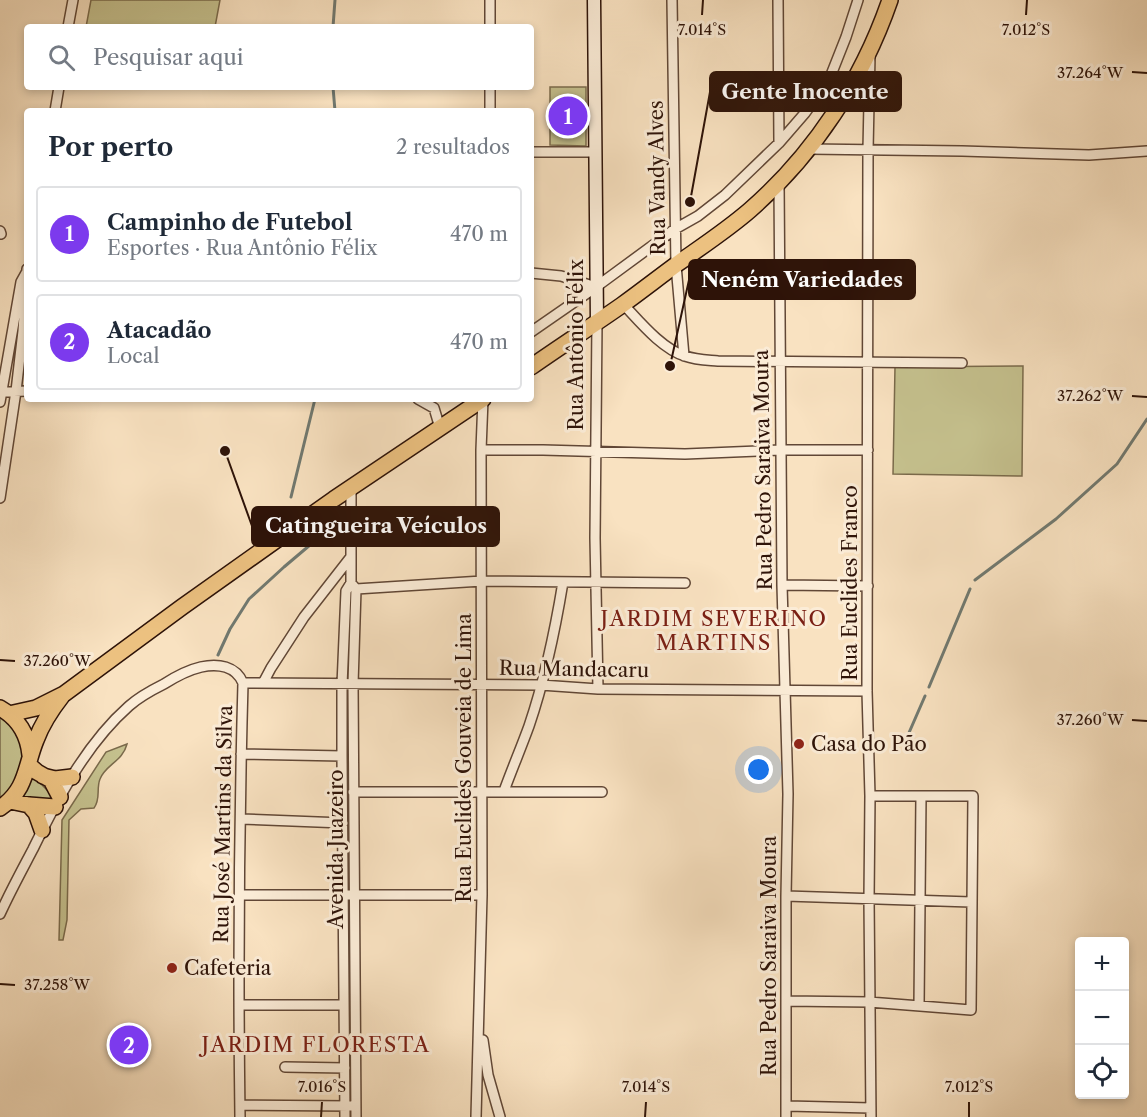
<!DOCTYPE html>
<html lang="pt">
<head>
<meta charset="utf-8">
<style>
	:root { --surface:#fff; --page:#f6f6f7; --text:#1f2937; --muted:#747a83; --line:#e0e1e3; --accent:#7c3aed }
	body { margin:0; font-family:"Libre Caslon Text",serif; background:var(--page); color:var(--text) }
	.controls { position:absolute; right:18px; bottom:18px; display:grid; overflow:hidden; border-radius:6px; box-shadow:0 3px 9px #0003 }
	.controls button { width:54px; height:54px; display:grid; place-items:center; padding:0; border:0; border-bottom:2px solid var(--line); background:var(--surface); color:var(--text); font:30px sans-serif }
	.you { position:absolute; left:759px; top:770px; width:21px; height:21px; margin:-15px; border:4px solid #fff; border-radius:50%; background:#1a73e8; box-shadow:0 0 0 9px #1a73e833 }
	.badge { display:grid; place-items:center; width:39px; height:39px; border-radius:50%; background:var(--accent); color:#fff; font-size:20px; font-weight:700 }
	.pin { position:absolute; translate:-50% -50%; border:3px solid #fff; box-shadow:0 2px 6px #0006 }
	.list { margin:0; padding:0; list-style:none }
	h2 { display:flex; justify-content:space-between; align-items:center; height:78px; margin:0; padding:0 24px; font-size:26px }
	h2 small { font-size:20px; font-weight:400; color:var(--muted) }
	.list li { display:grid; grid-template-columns:39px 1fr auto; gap:18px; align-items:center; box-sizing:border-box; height:96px; margin:0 12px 12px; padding:0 12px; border:2px solid var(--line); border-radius:6px }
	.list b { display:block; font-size:22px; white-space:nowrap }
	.list p { margin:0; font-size:20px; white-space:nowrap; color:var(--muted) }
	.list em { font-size:20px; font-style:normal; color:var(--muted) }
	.icon { flex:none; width:33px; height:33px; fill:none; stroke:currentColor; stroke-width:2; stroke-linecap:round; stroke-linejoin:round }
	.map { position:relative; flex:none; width:1147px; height:1117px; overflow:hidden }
	.search { position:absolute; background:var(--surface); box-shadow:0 3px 9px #0003; left:24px; top:24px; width:510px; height:66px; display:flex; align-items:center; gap:15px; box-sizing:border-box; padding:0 21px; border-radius:6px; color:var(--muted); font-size:22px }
	.panel { position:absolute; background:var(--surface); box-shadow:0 3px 9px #0003; left:24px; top:108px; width:510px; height:294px; border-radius:6px }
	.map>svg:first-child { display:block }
</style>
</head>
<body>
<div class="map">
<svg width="1147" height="1117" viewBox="0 0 1147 1117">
	<rect width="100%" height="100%" fill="#f9e2c1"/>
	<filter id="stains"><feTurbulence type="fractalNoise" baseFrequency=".00333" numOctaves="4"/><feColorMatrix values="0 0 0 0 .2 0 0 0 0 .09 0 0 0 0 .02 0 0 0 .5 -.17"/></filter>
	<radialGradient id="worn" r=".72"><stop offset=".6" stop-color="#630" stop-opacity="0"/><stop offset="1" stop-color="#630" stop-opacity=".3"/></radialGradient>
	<path fill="#c5c18e" stroke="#7a6a4b" stroke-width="1.5" d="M 91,0 L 220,0 L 215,27 L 86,27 Z
		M 550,87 L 586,87 L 586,146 L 550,145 Z
		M 1023,366 L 1022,476 L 893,474 L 895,367 Z
		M 0,715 L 14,727 L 24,752 L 20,779 L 0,801 Z
		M 127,744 C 123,761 105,765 100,779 C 96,789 101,799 94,808 L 81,809 L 69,820 L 67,920 L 63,940 L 59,940 L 62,820 L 106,752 Z
		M 32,775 L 51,794 L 51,798 L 47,800 L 21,798 Z"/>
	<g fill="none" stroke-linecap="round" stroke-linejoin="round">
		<path stroke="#717970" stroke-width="3" d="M 333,27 L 335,0
			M 333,87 L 335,111
			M 291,497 L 315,399
			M 975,580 L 1056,519 L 1117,464 L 1147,419
			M 218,655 L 230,629 L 249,599 L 284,567 L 310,545 L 313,533
			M 929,687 L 970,589
			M 908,735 L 925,696"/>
		<defs>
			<path id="minor" d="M 490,0 L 490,27
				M 672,0 L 676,265 L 684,356
				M 778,0 L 779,143
				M 68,27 L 73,0
				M 870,55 L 868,150 L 867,691 L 870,796 L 869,899 L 871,1117
				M 490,87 L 490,111
				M 55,111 L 59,87
				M 809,149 L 962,151 L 1089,155 L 1147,151
				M 531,152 L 596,152
				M 779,183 L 782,585 L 788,794 L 786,896 L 786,1117
				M 0,231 L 1,234
				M 531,273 L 561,276 L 596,287
				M 623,304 C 640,322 662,349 685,356 C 696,360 707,360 718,361 L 962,363
				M 597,322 L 595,538 L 598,689
				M 531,332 L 596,287 L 675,229 L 698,216 L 725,195 L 779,143 L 805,113 L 829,80 L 846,37 L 858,0
				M 0,392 L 27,391
				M 418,399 L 434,408 L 440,428
				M 0,402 L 21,282 L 26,273
				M 481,450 L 543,450 L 685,454 L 781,450 L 868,450
				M 0,498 L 16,391 L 23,331 L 27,269
				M 351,583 L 356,589 L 353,684 L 356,1117
				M 782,585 L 868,586
				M 356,589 L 482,581 L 685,583
				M 243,683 L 541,685 L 598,689 L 867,691
				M 263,683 L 271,668 L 304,617 L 350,558
				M 241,754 L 342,756
				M 504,791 C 512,769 521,748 529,726 C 545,679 555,631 563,582
				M 353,792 L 602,792
				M 241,819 L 343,823
				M 240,895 L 482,895
				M 786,896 L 971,902
				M 0,914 C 10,892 22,870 33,849 C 58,798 86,744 129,706 C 139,697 152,690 164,684 C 175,677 188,670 201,667 C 218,663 236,666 243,683 C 239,828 238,973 240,1117
				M 786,1001 L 869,1002 L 971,1010 L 973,796 L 870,796
				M 239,1005 L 344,1005
				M 919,1006 L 921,796
				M 483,1040 L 488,1075 L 500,1117
				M 285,1067 L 345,1068
				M 240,1105 L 351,1106
				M 787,1106 L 871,1108
				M 345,1117 L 342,756 L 342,685 L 346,591 L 351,583 L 351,488
				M 476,1117 L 482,895 L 481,450 L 483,399"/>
			<path id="secondary" d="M 594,0 L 597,322"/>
			<path id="trunk" d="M 531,367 C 561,346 592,326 622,305 C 640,292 658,278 677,264 C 701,247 727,230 750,210 C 814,154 862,81 890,0
				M 0,708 C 18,718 28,735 30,755
				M 9,714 L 36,708 L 64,694 L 182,607 L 334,499 L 483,399
				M 29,765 L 37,772 L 51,780 L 60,797
				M 43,776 L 55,779 L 72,777
				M 10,801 L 29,805 L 55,807
				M 29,805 L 36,813 L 42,830
				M 0,808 C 27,790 25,767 36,740 C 42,724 51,710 62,696"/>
		</defs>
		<use href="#minor" stroke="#614736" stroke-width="12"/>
		<use href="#secondary" stroke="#2e1308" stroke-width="15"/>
		<use href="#trunk" stroke="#2e1308" stroke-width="18"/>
		<use href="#minor" stroke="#fbecd7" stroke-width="9"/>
		<use href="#secondary" stroke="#fbecd7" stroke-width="12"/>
		<use href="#trunk" stroke="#ecc180" stroke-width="15"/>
	</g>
	<path fill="none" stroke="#2e1308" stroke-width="2" d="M 702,15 L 703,0M 1026,15 L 1027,0M 1132,72 L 1147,73M 1132,396 L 1147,397M 0,660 L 15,661M 1132,720 L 1147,721M 0,984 L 15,985M 321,1117 L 322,1102M 645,1117 L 646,1102M 969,1117 L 969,1102"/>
	<g fill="#8f2418" stroke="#fbecd7" stroke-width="2">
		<circle cx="799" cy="744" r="6"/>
		<circle cx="172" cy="968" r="6"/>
	</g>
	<g text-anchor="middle" stroke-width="6" stroke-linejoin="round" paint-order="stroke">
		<g font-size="20" fill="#2e1308" stroke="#fbecd7">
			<text transform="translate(657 178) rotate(-91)" y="7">Rua Vandy Alves</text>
			<text transform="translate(576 345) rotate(-90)" y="7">Rua Antônio Félix</text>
			<text transform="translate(763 470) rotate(-91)" y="7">Rua Pedro Saraiva Moura</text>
			<text transform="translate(850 583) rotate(-90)" y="7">Rua Euclides Franco</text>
			<text transform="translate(574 669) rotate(1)" y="7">Rua Mandacaru</text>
			<text transform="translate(464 758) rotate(-90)" y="7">Rua Euclides Gouveia de Lima</text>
			<text transform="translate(223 824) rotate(-89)" y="7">Rua José Martins da Silva</text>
			<text transform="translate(336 849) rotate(-90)" y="7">Avenida Juazeiro</text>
			<text transform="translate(769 956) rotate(-90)" y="7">Rua Pedro Saraiva Moura</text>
		</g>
		<g font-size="20" fill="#2e1308" stroke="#fbecd7" text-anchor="start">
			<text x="811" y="751">Casa do Pão</text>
			<text x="184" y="975">Cafeteria</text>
		</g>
		<g font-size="21" letter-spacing="1.5" fill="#7a1f14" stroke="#fbecd7">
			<text x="714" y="626">JARDIM SEVERINO<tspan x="714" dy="24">MARTINS</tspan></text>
			<text x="316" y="1052">JARDIM FLORESTA</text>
		</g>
	</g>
	<g font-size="15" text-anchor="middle" fill="#2e1308" stroke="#fbecd7" stroke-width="6" stroke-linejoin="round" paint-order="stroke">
		<text x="702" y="35">7.014°S</text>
		<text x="1026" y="35">7.012°S</text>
		<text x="1090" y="78">37.264°W</text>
		<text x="1090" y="401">37.262°W</text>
		<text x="57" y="666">37.260°W</text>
		<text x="1090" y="725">37.260°W</text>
		<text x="57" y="990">37.258°W</text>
		<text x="322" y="1092">7.016°S</text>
		<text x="646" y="1092">7.014°S</text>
		<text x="969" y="1092">7.012°S</text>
	</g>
	<path fill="none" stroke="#2e1308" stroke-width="2" d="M690 202L710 92M670 366L689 280M225 451L252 526"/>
	<g fill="#2e1308" stroke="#fbecd7" stroke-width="2">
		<circle cx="690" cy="202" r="6"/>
		<circle cx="670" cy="366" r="6"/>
		<circle cx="225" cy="451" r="6"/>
	</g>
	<g fill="#2e1308" stroke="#2e1308" stroke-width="2">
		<rect x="710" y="72" width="191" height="39" rx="6"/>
		<rect x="689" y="260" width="226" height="39" rx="6"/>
		<rect x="252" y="507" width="247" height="39" rx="6"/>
	</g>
	<g font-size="21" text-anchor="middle" font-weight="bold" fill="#fff">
		<text x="805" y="99">Gente Inocente</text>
		<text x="802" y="287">Neném Variedades</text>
		<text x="376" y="533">Catingueira Veículos</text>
	</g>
	<rect width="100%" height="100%" filter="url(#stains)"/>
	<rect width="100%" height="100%" fill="url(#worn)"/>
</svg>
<div class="controls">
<button>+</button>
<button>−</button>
<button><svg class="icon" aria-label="locate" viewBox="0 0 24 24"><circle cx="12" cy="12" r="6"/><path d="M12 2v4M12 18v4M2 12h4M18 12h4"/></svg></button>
</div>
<div class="you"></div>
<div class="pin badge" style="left:568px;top:116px">1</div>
<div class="pin badge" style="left:129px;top:1045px">2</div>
<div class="search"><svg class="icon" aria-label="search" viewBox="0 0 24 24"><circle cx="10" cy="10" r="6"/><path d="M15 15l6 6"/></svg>Pesquisar aqui</div>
<section class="panel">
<h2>Por perto<small>2 resultados</small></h2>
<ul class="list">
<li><span class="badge">1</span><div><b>Campinho de Futebol</b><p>Esportes · Rua Antônio Félix</p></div><em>470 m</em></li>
<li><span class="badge">2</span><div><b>Atacadão</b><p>Local</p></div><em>470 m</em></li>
</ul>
</section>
</div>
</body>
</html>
